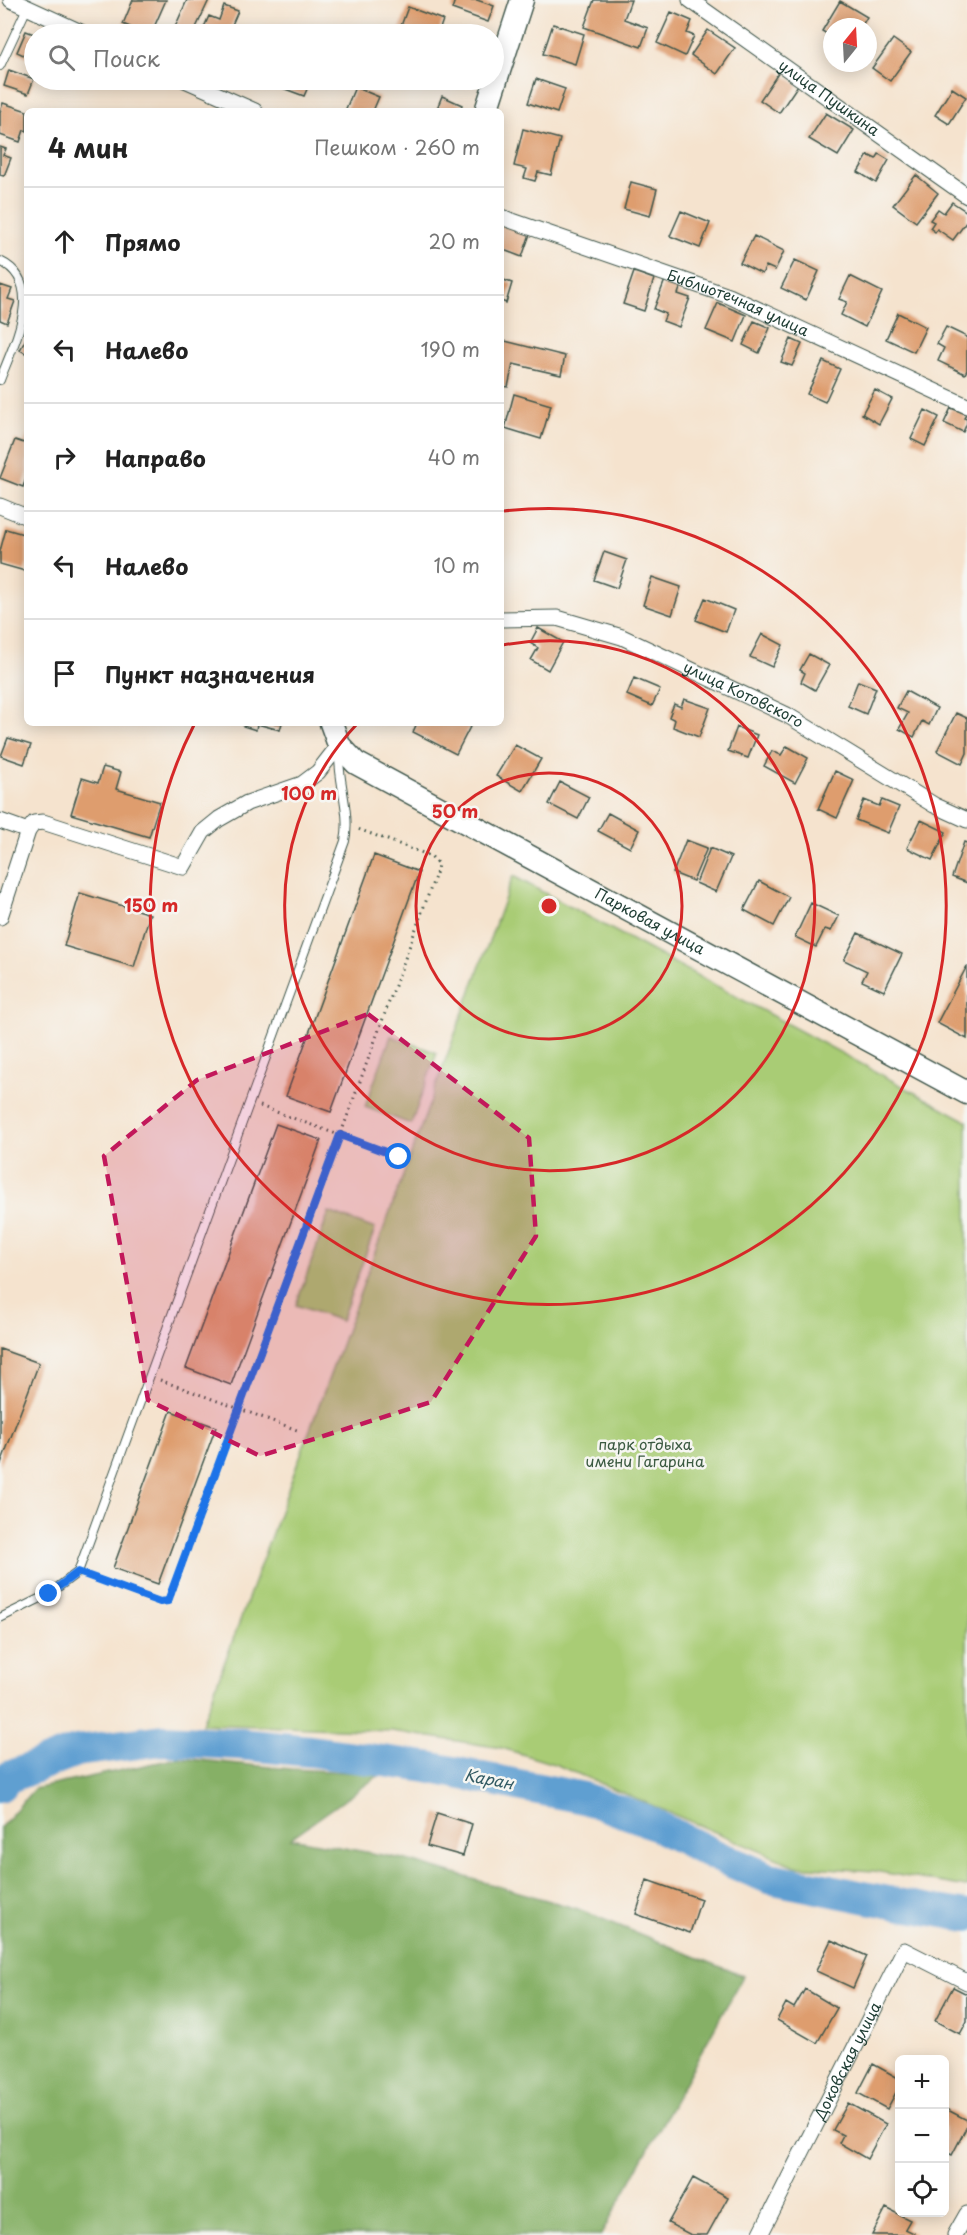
<!DOCTYPE html>
<html lang="ru">
<head>
<meta charset="utf-8">
<style>
	:root { --surface:#fff; --page:#f2f2f2; --text:#222; --muted:#767676; --line:#e0e0e0 }
	body { margin:0; font-family:"Playpen Sans",sans-serif; background:var(--page); color:var(--text) }
	.controls { position:absolute; right:18px; bottom:18px; display:grid; overflow:hidden; border-radius:9px; box-shadow:0 3px 15px #0003 }
	.controls button { width:54px; height:54px; display:grid; place-items:center; padding:0; border:0; border-bottom:2px solid var(--line); background:var(--surface); color:var(--text); font:30px sans-serif }
	.compass { position:absolute; left:823px; top:18px; width:54px; height:54px; border-radius:50%; background:var(--surface); box-shadow:0 3px 15px #0003; rotate:18deg }
	.stop { position:absolute; width:18px; height:18px; margin:-14px; border:4px solid #1a73e8; border-radius:50%; background:#fff }
	.stop.end { background:#1a73e8; border-color:#fff; box-shadow:0 2px 6px #0008 }
	.list { margin:0; padding:0; list-style:none }
	h2 { display:flex; justify-content:space-between; align-items:center; height:78px; margin:0; padding:0 24px; font-size:26px }
	h2 small { font-size:20px; font-weight:400; color:var(--muted) }
	.list li { display:grid; grid-template-columns:39px 1fr auto; gap:18px; align-items:center; box-sizing:border-box; height:108px; padding:0 24px; border-top:2px solid var(--line) }
	.list b { display:block; font-size:22px; white-space:nowrap }
	.list em { font-size:20px; font-style:normal; color:var(--muted) }
	.icon { flex:none; width:33px; height:33px; fill:none; stroke:currentColor; stroke-width:2; stroke-linecap:round; stroke-linejoin:round }
	.map { position:relative; flex:none; width:967px; height:2235px; overflow:hidden }
	.search { position:absolute; background:var(--surface); box-shadow:0 3px 15px #0003; left:24px; top:24px; width:480px; height:66px; display:flex; align-items:center; gap:15px; box-sizing:border-box; padding:0 21px; border-radius:33px; color:var(--muted); font-size:22px }
	.panel { position:absolute; background:var(--surface); box-shadow:0 3px 15px #0003; left:24px; top:108px; width:480px; height:618px; border-radius:9px }
	.map>svg:first-child { display:block }
</style>
</head>
<body>
<div class="map">
<svg width="967" height="2235" viewBox="0 0 967 2235">
	<rect width="100%" height="100%" fill="#f6f6f2"/>
	<filter id="ink" filterUnits="userSpaceOnUse"><feTurbulence type="fractalNoise" baseFrequency=".0167" numOctaves="2"/><feDisplacementMap in="SourceGraphic" scale="12" xChannelSelector="R" yChannelSelector="G"/><feConvolveMatrix kernelMatrix="1 2 1 2 8 2 1 2 1" color-interpolation-filters="sRGB"/></filter>
	<filter id="wash" filterUnits="userSpaceOnUse"><feTurbulence type="fractalNoise" baseFrequency=".008" numOctaves="4" result="noise"/><feDisplacementMap in="SourceGraphic" scale="24" xChannelSelector="R" yChannelSelector="G"/><feGaussianBlur stdDeviation="1.35" result="paint"/><feColorMatrix in="noise" values="0 0 0 0 0 0 0 0 0 0 0 0 0 0 0 0 0 1.4 0 .05"/><feComposite in="paint" operator="in"/></filter>
	<g filter="url(#wash)">
		<rect width="100%" height="100%" fill="#f5e3ce"/>
		<path fill="#a9cc75" stroke="#648454" stroke-width="1.5" d="M 513,876 L 967,1121 L 967,1887 L 874,1871 L 795,1866 L 557,1765 L 502,1748 L 392,1731 L 202,1724 Z
			M 391,1036 L 437,1053 L 411,1124 L 365,1107 Z
			M 329,1212 L 375,1229 L 341,1321 L 296,1305 Z"/>
		<path fill="#86b066" stroke="#52764d" stroke-width="1.5" d="M 178,1758 L 291,1769 L 381,1774 L 291,1838 L 403,1859 L 578,1909 L 743,1976 L 601,2235 L 0,2235 L 0,1828 L 34,1789 Z"/>
		<g fill="none" stroke-linecap="round" stroke-linejoin="round">
			<path stroke="#5f9fd1" stroke-width="32" d="M 0,1786 L 9,1777 L 76,1751 L 163,1740 L 239,1744 L 310,1751 L 427,1767 L 584,1798 L 643,1819 L 719,1857 L 769,1878 L 908,1906 L 967,1916"/>
		</g>
		<g id="blocks">
			<path fill="#de9d6e" d="M 133,0 L 166,0 L 151,34 L 146,34 L 123,24 Z
				M 187,0 L 209,0 L 193,34 L 172,34 Z
				M 455,0 L 477,0 L 494,6 L 488,22 L 452,9 Z
				M 594,0 L 631,0 L 624,19 L 648,28 L 641,47 L 584,27 Z
				M 840,1 L 867,17 L 861,27 L 832,27 L 832,37 L 822,31 Z
				M 224,6 L 238,11 L 228,34 L 201,34 L 209,16 L 219,20 Z
				M 408,7 L 443,20 L 438,34 L 398,34 Z
				M 671,12 L 692,21 L 687,33 L 694,36 L 685,56 L 657,43 Z
				M 553,24 L 584,34 L 575,64 L 543,54 Z
				M 708,30 L 735,48 L 717,74 L 691,55 Z
				M 26,31 L 34,34 L 34,60 L 17,52 Z
				M 893,39 L 911,52 L 890,81 L 872,68 Z
				M 9,70 L 34,79 L 28,94 L 4,86 Z
				M 779,72 L 798,85 L 779,113 L 760,100 Z
				M 536,79 L 565,89 L 557,113 L 528,103 Z
				M 261,80 L 311,80 L 304,96 Z
				M 355,87 L 379,97 L 373,111 L 345,111 Z
				M 952,88 L 966,97 L 949,124 L 935,115 Z
				M 442,96 L 462,105 L 460,111 L 436,111 Z
				M 3,103 L 27,111 L 27,131 L 24,130 L 20,142 L 0,135 L 0,112 Z
				M 826,113 L 854,130 L 838,156 L 809,139 Z
				M 523,129 L 560,139 L 551,175 L 538,172 L 535,181 L 524,178 L 527,169 L 514,166 Z
				M 0,147 L 6,149 L 3,155 L 11,158 L 4,176 L 0,175 Z
				M 879,154 L 889,160 L 876,183 L 858,172 L 868,155 L 876,159 Z
				M 916,175 L 938,193 L 916,222 L 893,205 Z
				M 631,182 L 657,189 L 650,216 L 624,209 Z
				M 952,202 L 967,212 L 967,221 L 953,240 L 937,229 L 935,232 L 930,228 L 934,222 L 930,220 L 938,209 L 944,213 Z
				M 681,211 L 710,223 L 700,248 L 670,236 Z
				M 501,223 L 530,234 L 522,257 L 501,249 Z
				M 754,236 L 784,251 L 775,270 L 766,266 L 762,274 L 740,263 Z
				M 795,260 L 819,271 L 806,300 L 781,288 Z
				M 634,272 L 654,279 L 644,311 L 623,304 Z
				M 850,276 L 882,292 L 865,327 L 841,315 L 847,302 L 839,299 Z
				M 501,279 L 512,283 L 506,303 L 501,301 Z
				M 665,280 L 681,286 L 678,294 L 690,298 L 679,327 L 663,321 L 666,314 L 654,309 Z
				M 0,285 L 12,289 L 8,299 L 15,301 L 7,323 L 0,320 Z
				M 718,303 L 746,315 L 735,342 L 706,330 Z
				M 898,313 L 926,327 L 914,352 L 886,339 Z
				M 754,321 L 770,328 L 759,353 L 743,345 Z
				M 946,327 L 967,337 L 967,370 L 965,374 L 938,361 L 944,348 L 937,344 Z
				M 27,337 L 27,354 L 20,350 Z
				M 791,339 L 802,344 L 792,366 L 781,362 Z
				M 501,340 L 565,356 L 561,375 L 513,364 L 508,387 L 501,386 Z
				M 823,361 L 840,369 L 825,402 L 807,394 Z
				M 875,390 L 892,399 L 879,424 L 862,414 Z
				M 514,394 L 551,405 L 541,439 L 505,428 Z
				M 951,408 L 966,414 L 964,418 L 967,419 L 967,423 L 963,432 L 944,423 Z
				M 925,410 L 939,417 L 925,446 L 911,439 Z
				M 27,435 L 27,476 L 23,487 L 0,478 L 15,440 L 24,443 Z
				M 6,529 L 27,535 L 27,563 L 25,571 L 0,564 L 0,551 Z
				M 604,552 L 627,560 L 617,588 L 594,580 Z
				M 652,577 L 681,587 L 672,615 L 643,605 Z
				M 705,598 L 734,610 L 726,632 L 696,620 Z
				M 538,628 L 563,642 L 548,670 L 531,660 L 538,648 L 530,643 Z
				M 762,634 L 783,645 L 772,667 L 750,657 Z
				M 809,654 L 829,665 L 815,690 L 801,682 L 805,673 L 800,670 Z
				M 634,678 L 660,689 L 652,706 L 627,695 Z
				M 858,681 L 876,688 L 866,714 L 848,706 Z
				M 906,691 L 937,708 L 929,725 L 922,721 L 914,737 L 899,729 L 908,713 L 897,708 Z
				M 684,699 L 710,708 L 699,737 L 673,727 L 675,720 L 669,717 L 674,704 L 681,707 Z
				M 956,713 L 967,718 L 967,753 L 962,764 L 937,751 Z
				M 243,723 L 282,723 L 280,730 L 257,724 L 256,730 L 243,726 Z
				M 417,723 L 472,723 L 456,754 L 413,732 Z
				M 737,727 L 757,735 L 748,758 L 728,751 Z
				M 8,738 L 31,745 L 24,764 L 1,756 Z
				M 515,745 L 541,759 L 522,791 L 496,776 Z
				M 787,746 L 808,758 L 795,783 L 764,766 L 772,751 L 781,755 Z
				M 103,767 L 121,772 L 116,789 L 160,802 L 149,837 L 71,814 L 82,778 L 98,783 Z
				M 835,771 L 854,780 L 837,818 L 818,809 Z
				M 560,782 L 589,797 L 578,819 L 549,804 Z
				M 864,800 L 879,806 L 882,800 L 899,807 L 888,833 L 856,820 Z
				M 608,813 L 639,830 L 630,848 L 598,831 Z
				M 921,820 L 946,832 L 932,860 L 907,848 Z
				M 686,840 L 707,848 L 693,881 L 673,873 Z
				M 964,842 L 967,843 L 967,883 L 952,877 Z
				M 710,848 L 731,857 L 716,892 L 696,883 Z
				M 374,855 L 419,872 L 331,1112 L 286,1096 Z
				M 759,881 L 789,897 L 774,926 L 744,910 Z
				M 80,893 L 150,914 L 134,967 L 64,946 Z
				M 811,903 L 839,916 L 831,931 L 825,929 L 816,947 L 795,937 Z
				M 858,933 L 902,954 L 884,991 L 862,981 L 867,971 L 844,960 Z
				M 967,966 L 967,1039 L 937,1023 Z
				M 276,1124 L 321,1140 L 231,1385 L 186,1368 Z
				M 0,1349 L 39,1363 L 0,1466 Z
				M 171,1411 L 216,1427 L 158,1584 L 113,1568 Z
				M 437,1813 L 472,1824 L 463,1856 L 427,1846 Z
				M 647,1880 L 701,1899 L 690,1933 L 636,1914 Z
				M 831,1940 L 867,1956 L 853,1988 L 816,1971 Z
				M 953,1987 L 967,1994 L 967,2021 L 960,2034 L 935,2021 Z
				M 805,1989 L 837,2008 L 817,2043 L 777,2020 L 786,2003 L 794,2008 Z
				M 873,2064 L 900,2079 L 900,2085 L 887,2109 L 858,2093 Z
				M 848,2103 L 886,2124 L 867,2159 L 839,2143 L 843,2135 L 833,2130 Z
				M 944,2108 L 967,2120 L 967,2126 L 952,2155 L 944,2151 Z
				M 693,2178 L 728,2197 L 707,2235 L 691,2235 L 668,2223 Z
				M 886,2208 L 910,2220 L 905,2229 L 914,2233 L 913,2235 L 872,2235 Z"/>
		</g>
	</g>
	<g filter="url(#ink)">
		<use href="#blocks" fill-opacity="0" stroke="#3f564b" stroke-width="1.5"/>
		<g fill="none" stroke-linecap="round" stroke-linejoin="round">
			<defs>
				<path id="lane" d="M 0,66 L 27,8
					M 0,261 C 47,283 13,345 0,380
					M 0,1618 L 49,1594 L 78,1572 L 345,841 C 351,813 338,782 339,753"/>
				<g id="street">
					<path d="M 11,0 L 85,34"/>
					<path id="s1" d="M 690,0 L 967,196"/>
					<path d="M 185,80 L 255,111"/>
					<path id="s2" d="M 501,217 L 729,296 L 967,406"/>
					<path d="M 0,506 L 27,517"/>
					<path id="s3" d="M 501,619 L 557,618 L 622,637 L 787,715 L 934,805 L 967,820"/>
					<path d="M 0,821 L 28,831"/>
					<path d="M 0,917 L 28,831 L 34,823 L 43,822 L 183,867 L 203,832 L 219,819 L 247,803 L 302,784 L 318,772 L 339,745"/>
					<path id="s4" d="M 760,2235 L 904,1950 L 967,1982"/>
					<path d="M 955,2235 L 967,2214"/>
				</g>
				<g id="secondary">
					<path d="M 486,111 L 522,0"/>
					<path id="s5" d="M 331,723 L 339,745 L 356,763 L 967,1093"/>
				</g>
			</defs>
			<use href="#lane" stroke="#3f564b" stroke-width="10"/>
			<use href="#street" stroke="#3f564b" stroke-width="17"/>
			<use href="#secondary" stroke="#3f564b" stroke-width="25"/>
			<path stroke="#3f564b" stroke-width="3" stroke-dasharray="1.5 4.5" stroke-linecap="butt" d="M 260,1106 L 399,1157
				M 160,1380 L 300,1431
				M 90,1576 L 160,1602 L 164,1602 L 171,1598 L 437,871 L 438,864 L 431,856 L 358,829"/>
			<use href="#lane" stroke="#fff" stroke-width="8"/>
			<use href="#street" stroke="#fff" stroke-width="15"/>
			<use href="#secondary" stroke="#fff" stroke-width="22"/>
		</g>
	</g>
	<g fill="none" stroke-linecap="round" stroke-linejoin="round" filter="url(#ink)">
		<path stroke="#1a73e8" stroke-width="8" d="M 49,1594 L 78,1572 L 160,1602 L 168,1601 L 340,1135 L 399,1157"/>
	</g>
	<path fill="#c2185b" fill-opacity="0.2" stroke="#c2185b" stroke-width="4.5" stroke-dasharray="12 8" stroke-linejoin="round" d="M 368,1014 L 529,1138 L 536,1236 L 431,1402 L 260,1456 L 148,1400 L 104,1156 L 197,1080 Z"/>
	<g fill="none" stroke="#d62828" stroke-width="3">
		<circle cx="549" cy="906" r="133"/>
		<path d="M503 645A265 265 0 1 1 357 724"/>
		<path d="M504 511A398 398 0 1 1 194 725"/>
	</g>
	<g text-anchor="middle" stroke-width="5" stroke-linejoin="round" paint-order="stroke">
		<g font-size="15" fill="#1f3d34" stroke="#f6f6f2">
			<text dy="5" stroke="none"><textPath href="#s1" startOffset="170">улица Пушкина</textPath></text>
			<text dy="5" stroke="none"><textPath href="#s2" startOffset="252">Библиотечная улица</textPath></text>
			<text dy="5" stroke="none"><textPath href="#s3" startOffset="258">улица Котовского</textPath></text>
			<text dy="5" stroke="none"><textPath href="#s5" startOffset="382">Парковая улица</textPath></text>
			<text dy="5" stroke="none"><textPath href="#s4" startOffset="195">Доковская улица</textPath></text>
		</g>
		<g font-size="15" fill="#3b5a41" stroke="#f6f6f2">
			<text x="645" y="1450">парк отдыха<tspan x="645" dy="17">имени Гагарина</tspan></text>
		</g>
		<g font-size="16" font-style="italic" fill="#325a63" stroke="#f6f6f2">
			<text transform="translate(489 1779) rotate(11)" y="6">Каран</text>
		</g>
	</g>
	<circle cx="549" cy="906" r="9" fill="#d62828" stroke="#f6f6f2" stroke-width="3"/>
	<g font-size="18" text-anchor="middle" font-weight="bold" fill="#d62828" stroke="#f6f6f2" stroke-width="5" stroke-linejoin="round" paint-order="stroke">
		<text x="309" y="800">100 m</text>
		<text x="455" y="818">50 m</text>
		<text x="151" y="912">150 m</text>
	</g>
</svg>
<div class="controls">
<button>+</button>
<button>−</button>
<button><svg class="icon" aria-label="locate" viewBox="0 0 24 24"><circle cx="12" cy="12" r="6"/><path d="M12 2v4M12 18v4M2 12h4M18 12h4"/></svg></button>
</div>
<svg class="compass" viewBox="-18 -18 36 36"><path d="M0-13l5 13h-10z" fill="#e53935"/><path d="M0 13l5-13h-10z" fill="#767676"/></svg>
<div class="stop" style="left:399px;top:1157px"></div>
<div class="stop end" style="left:49px;top:1594px"></div>
<div class="search"><svg class="icon" aria-label="search" viewBox="0 0 24 24"><circle cx="10" cy="10" r="6"/><path d="M15 15l6 6"/></svg>Поиск</div>
<section class="panel">
<h2>4 мин<small>Пешком · 260 m</small></h2>
<ul class="list">
<li><svg class="icon" aria-label="ahead" viewBox="0 0 24 24"><path d="M12 20V5M6 11l6-6 6 6"/></svg><div><b>Прямо</b></div><em>20 m</em></li>
<li><svg class="icon" aria-label="left" viewBox="0 0 24 24"><path d="M17 20v-9H6M10 6l-5 5 5 5"/></svg><div><b>Налево</b></div><em>190 m</em></li>
<li><svg class="icon" aria-label="right" viewBox="0 0 24 24"><path d="M7 20v-9h11M14 6l5 5-5 5"/></svg><div><b>Направо</b></div><em>40 m</em></li>
<li><svg class="icon" aria-label="left" viewBox="0 0 24 24"><path d="M17 20v-9H6M10 6l-5 5 5 5"/></svg><div><b>Налево</b></div><em>10 m</em></li>
<li><svg class="icon" aria-label="arrive" viewBox="0 0 24 24"><path d="M6 21V4h12l-3 4 3 4H6"/></svg><div><b>Пункт назначения</b></div></li>
</ul>
</section>
</div>
</body>
</html>
